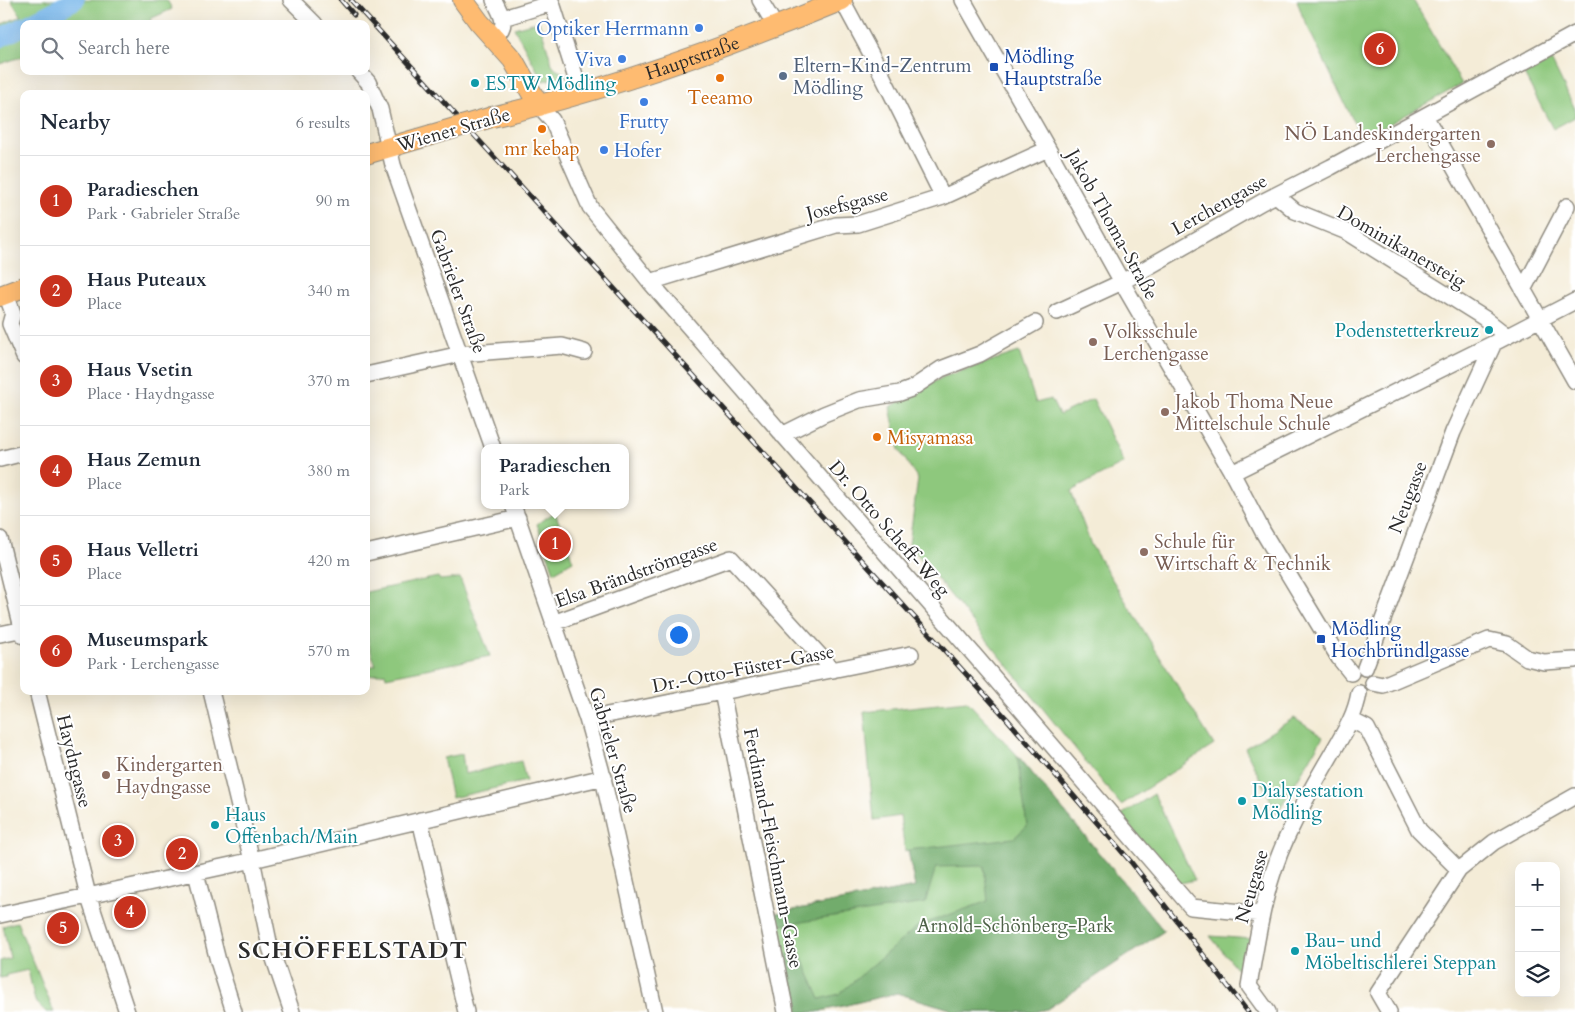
<!DOCTYPE html>
<html lang="en">
<head>
<meta charset="utf-8">
<style>
	:root { --surface:#fff; --page:#f6f6f7; --text:#1f2937; --muted:#747a83; --line:#e0e1e3; --accent:#c8321e }
	body { margin:0; font-family:Cardo,serif; background:var(--page); color:var(--text) }
	.controls { position:absolute; right:15px; bottom:15px; display:grid; overflow:hidden; border-radius:10px; box-shadow:0 5px 20px #0002 }
	.controls button { width:45px; height:45px; display:grid; place-items:center; padding:0; border:0; border-bottom:1px solid var(--line); background:var(--surface); color:var(--text); font:25px sans-serif }
	.you { position:absolute; left:678px; top:634px; width:18px; height:18px; margin:-12px; border:4px solid #fff; border-radius:50%; background:#1a73e8; box-shadow:0 0 0 8px #1a73e833 }
	.badge { display:grid; place-items:center; width:32px; height:32px; border-radius:50%; background:var(--accent); color:#fff; font-size:16px; font-weight:700 }
	.pin { position:absolute; translate:-50% -50%; border:2px solid #fff; box-shadow:0 1px 5px #0006 }
	.popup { position:absolute; left:481px; top:444px; width:148px; height:65px; box-sizing:border-box; display:grid; place-content:center; border-radius:10px; background:var(--surface); filter:drop-shadow(0 1px 4px #0005); font-size:16px; white-space:nowrap; color:var(--muted) }
	.popup b { font-size:19px; color:var(--text) }
	.popup::after { content:''; position:absolute; left:50%; top:100%; margin-left:-10px; border:10px solid transparent; border-top-color:var(--surface) }
	.list { margin:0; padding:0; list-style:none }
	h2 { display:flex; justify-content:space-between; align-items:center; height:65px; margin:0; padding:0 20px; font-size:21px }
	h2 small { font-size:16px; font-weight:400; color:var(--muted) }
	.list li { display:grid; grid-template-columns:32px 1fr auto; gap:15px; align-items:center; box-sizing:border-box; height:90px; padding:0 20px; border-top:1px solid var(--line) }
	.list b { display:block; font-size:19px; white-space:nowrap }
	.list p { margin:0; font-size:16px; white-space:nowrap; color:var(--muted) }
	.list em { font-size:16px; font-style:normal; color:var(--muted) }
	.icon { flex:none; width:28px; height:28px; fill:none; stroke:currentColor; stroke-width:2; stroke-linecap:round; stroke-linejoin:round }
	.map { position:relative; flex:none; width:1575px; height:1012px; overflow:hidden }
	.search { position:absolute; background:var(--surface); box-shadow:0 5px 20px #0002; left:20px; top:20px; width:350px; height:55px; display:flex; align-items:center; gap:12px; box-sizing:border-box; padding:0 18px; border-radius:10px; color:var(--muted); font-size:19px }
	.panel { position:absolute; background:var(--surface); box-shadow:0 5px 20px #0002; left:20px; top:90px; width:350px; height:605px; border-radius:10px }
	.map>svg:first-child { display:block }
</style>
</head>
<body>
<div class="map">
<svg width="1575" height="1012" viewBox="0 0 1575 1012">
	<rect width="100%" height="100%" fill="#fff"/>
	<filter id="ink" filterUnits="userSpaceOnUse"><feTurbulence type="fractalNoise" baseFrequency=".02" numOctaves="2"/><feDisplacementMap in="SourceGraphic" scale="10" xChannelSelector="R" yChannelSelector="G"/><feConvolveMatrix kernelMatrix="1 2 1 2 8 2 1 2 1" color-interpolation-filters="sRGB"/></filter>
	<filter id="wash" filterUnits="userSpaceOnUse"><feTurbulence type="fractalNoise" baseFrequency=".0096" numOctaves="4" result="noise"/><feDisplacementMap in="SourceGraphic" scale="20" xChannelSelector="R" yChannelSelector="G"/><feGaussianBlur stdDeviation="1.12" result="paint"/><feColorMatrix in="noise" values="0 0 0 0 0 0 0 0 0 0 0 0 0 0 0 0 0 1.4 0 .05"/><feComposite in="paint" operator="in"/></filter>
	<g filter="url(#wash)">
		<rect width="100%" height="100%" fill="#f4ecd7"/>
		<path fill="#8ec87d" stroke="#5c7a54" d="M 11,0 L 167,0 L 172,9 L 150,19 L 152,24 L 100,24 L 99,20 L 92,24 L 24,24 L 24,56 L 0,64 L 0,25 L 21,16 Z
			M 1297,0 L 1413,0 L 1462,84 L 1362,139 L 1302,15 Z
			M 539,21 L 552,64 L 557,70 L 570,76 L 543,81 L 514,28 Z
			M 1551,60 L 1575,109 L 1575,117 L 1553,129 L 1524,74 Z
			M 1019,352 L 1036,403 L 1051,399 L 1059,415 L 1093,399 L 1124,463 L 1071,491 L 1091,545 L 1214,745 L 1121,805 L 909,544 L 918,479 L 899,450 L 890,407 L 943,377 Z
			M 555,512 L 573,561 L 554,572 L 537,524 Z
			M 438,577 L 440,580 L 460,578 L 490,656 L 386,677 L 385,673 L 366,676 L 366,668 L 376,665 C 364,637 366,622 366,592 Z
			M 967,701 L 1017,755 L 1164,931 L 1047,1009 L 1033,1012 L 952,1012 L 950,1009 L 897,993 L 817,1012 L 795,1012 L 772,914 L 915,887 L 908,850 L 905,851 L 900,816 L 874,820 L 864,712 Z
			M 1294,718 L 1323,737 L 1277,813 L 1245,748 Z
			M 462,754 L 465,774 L 521,761 L 526,781 L 452,798 L 443,758 Z
			M 1154,794 L 1195,880 L 1176,884 L 1121,815 Z
			M 17,922 L 54,1012 L 46,1012 L 35,1001 L 28,970 L 6,975 L 6,977 L 0,978 L 0,961 L 10,958 L 3,926 Z
			M 1210,936 L 1252,939 L 1246,980 Z"/>
		<path fill="#72ac6c" stroke="#4e6c4c" d="M 1017,755 L 1164,931 L 1047,1009 L 1033,1012 L 952,1012 L 950,1009 L 897,993 L 817,1012 L 795,1012 L 782,956 L 800,953 L 820,999 L 839,994 L 918,926 L 988,901 L 984,866 L 936,867 L 925,903 L 775,926 L 772,914 L 915,887 L 908,850 L 1014,838 L 1027,826 Z"/>
		<g fill="none" stroke-linecap="round" stroke-linejoin="round">
			<path stroke="#77b6ea" stroke-width="19" d="M 29,24 L 75,0
				M 0,38 L 24,26"/>
		</g>
	</g>
	<g filter="url(#ink)">
		<g fill="none" stroke-linecap="round" stroke-linejoin="round">
			<defs>
				<path id="minor" d="M 291,0 L 315,24
					M 494,0 C 501,15 510,25 494,37
					M 760,0 L 776,27
					M 842,0 L 877,65 L 943,197
					M 963,0 L 1048,149 L 1127,291 L 1230,469 L 1263,532 L 1339,658 L 1351,673
					M 503,18 L 552,3 L 581,94
					M 358,71 L 368,82 L 380,109 L 393,165 L 493,448
					M 539,106 L 552,120 L 590,207 L 650,282 L 976,657 L 1191,907 L 1262,914
					M 1425,116 L 1575,381
					M 1276,195 L 1295,211 L 1347,232 L 1484,318 L 1507,336
					M 650,282 L 836,225 L 858,224 L 943,197 L 1048,149
					M 1523,290 L 1567,206
					M 6,294 L 13,313 L 10,324 L 24,357
					M 1057,312 L 1122,282 L 1262,202 L 1331,167 L 1575,34
					M 366,375 L 461,354 L 562,346 L 584,352
					M 782,435 L 824,414 L 859,400 L 900,393 L 911,389 L 941,369 L 980,354 L 1035,323
					M 0,459 L 24,453
					M 1232,473 L 1494,343 L 1575,301
					M 513,505 L 587,719 L 601,769 L 655,1012
					M 0,539 L 24,636
					M 366,553 L 518,518
					M 553,623 L 731,558 L 833,670
					M 0,634 L 24,629
					M 1365,668 L 1453,432 L 1494,343
					M 1373,683 L 1383,685 L 1489,640 L 1507,644 L 1527,658 L 1544,662 L 1575,660
					M 37,691 L 88,895 L 127,1012
					M 211,691 L 254,869 L 270,947 L 292,1012
					M 722,692 L 786,1012
					M 587,719 L 911,654
					M 1351,720 L 1367,728 L 1419,830 L 1459,870
					M 420,820 L 466,1012
					M 196,873 L 218,961 L 234,1012
					M 0,915 L 231,865 L 604,777
					M 1268,1012 L 1249,986 C 1258,935 1264,887 1286,839 C 1299,811 1315,782 1331,755 C 1343,734 1355,717 1359,693
					M 1389,1012 L 1378,993 L 1459,870 L 1494,842 L 1575,796"/>
				<g id="major">
					<path d="M 463,0 L 479,22 L 513,60 L 539,106"/>
					<path id="s1" d="M 492,117 C 612,89 728,47 842,0"/>
					<path d="M 366,154 L 431,135"/>
					<path d="M 0,296 L 24,287"/>
				</g>
			</defs>
			<use href="#minor" stroke="#908c81" stroke-width="18"/>
			<use href="#major" stroke="#908c81" stroke-width="22"/>
			<use href="#minor" stroke="#fff" stroke-width="15"/>
			<use href="#major" stroke="#febb71" stroke-width="20"/>
			<defs>
				<path id="rail" d="M 341,0 L 354,15
					M 351,0 L 1007,719 L 1131,862 L 1248,1012"/>
			</defs>
			<use href="#rail" stroke="#2b2b2b" stroke-width="5"/>
			<use href="#rail" stroke="#fff" stroke-width="3" stroke-dasharray="9" stroke-linecap="butt"/>
			<defs>
				<path id="major-bridge" d="M 431,135 L 492,117"/>
			</defs>
			<use href="#major-bridge" stroke="#908c81" stroke-width="22" stroke-linecap="butt"/>
			<use href="#major-bridge" stroke="#febb71" stroke-width="20"/>
		</g>
	</g>
	<g fill="#3f7fe0" stroke="#fff" stroke-width="2">
		<circle cx="699" cy="28" r="5"/>
		<circle cx="622" cy="59" r="5"/>
		<circle cx="644" cy="102" r="5"/>
		<circle cx="604" cy="150" r="5"/>
	</g>
	<g fill="#1a4fb4" stroke="#fff" stroke-width="2">
		<rect x="989" y="62" width="10" height="10" rx="2.5"/>
		<rect x="1316" y="634" width="10" height="10" rx="2.5"/>
	</g>
	<circle fill="#5c6f8a" stroke="#fff" stroke-width="2" cx="783" cy="76" r="5"/>
	<g fill="#e8710a" stroke="#fff" stroke-width="2">
		<circle cx="720" cy="78" r="5"/>
		<circle cx="542" cy="129" r="5"/>
		<circle cx="877" cy="437" r="5"/>
	</g>
	<g fill="#0f9aa8" stroke="#fff" stroke-width="2">
		<circle cx="475" cy="83" r="5"/>
		<circle cx="1489" cy="330" r="5"/>
		<circle cx="1242" cy="801" r="5"/>
		<circle cx="215" cy="825" r="5"/>
		<circle cx="1295" cy="951" r="5"/>
	</g>
	<g fill="#8d6e63" stroke="#fff" stroke-width="2">
		<circle cx="1491" cy="144" r="5"/>
		<circle cx="1093" cy="342" r="5"/>
		<circle cx="1165" cy="412" r="5"/>
		<circle cx="1144" cy="552" r="5"/>
		<circle cx="106" cy="775" r="5"/>
	</g>
	<g text-anchor="middle" stroke-width="4" stroke-linejoin="round" paint-order="stroke">
		<g font-size="19" fill="#366cbe" stroke="#fff" text-anchor="end">
			<text x="689" y="35">Optiker Herrmann</text>
			<text x="612" y="66">Viva</text>
			<text x="644" y="128" text-anchor="middle">Frutty</text>
			<text x="614" y="157" text-anchor="start">Hofer</text>
		</g>
		<g font-size="19" fill="#164399" stroke="#fff" text-anchor="start">
			<text x="1004" y="63">Mödling<tspan x="1004" dy="22">Hauptstraße</tspan></text>
			<text x="1331" y="635">Mödling<tspan x="1331" dy="22">Hochbründlgasse</tspan></text>
		</g>
		<g font-size="19" fill="#2b2b2b" stroke="#fff">
			<text dy="7" stroke="none"><textPath href="#s1" startOffset="209">Hauptstraße</textPath></text>
			<text transform="translate(453 129) rotate(-16)" y="7">Wiener Straße</text>
			<text transform="translate(847 203) rotate(-14)" y="7">Josefsgasse</text>
			<text transform="translate(1219 204) rotate(-29)" y="7">Lerchengasse</text>
			<text transform="translate(1113 224) rotate(61)" y="7">Jakob Thoma-Straße</text>
			<text transform="translate(1402 246) rotate(30)" y="7">Dominikanersteig</text>
			<text transform="translate(459 291) rotate(70)" y="7">Gabrieler Straße</text>
			<text transform="translate(1407 497) rotate(-69)" y="7">Neugasse</text>
			<text transform="translate(890 528) rotate(49)" y="7">Dr. Otto Scheff-Weg</text>
			<text transform="translate(636 572) rotate(-20)" y="7">Elsa Brändströmgasse</text>
			<text transform="translate(743 668) rotate(-11)" y="7">Dr.-Otto-Füster-Gasse</text>
			<text transform="translate(614 750) rotate(74)" y="7">Gabrieler Straße</text>
			<text transform="translate(75 761) rotate(76)" y="7">Haydngasse</text>
			<text transform="translate(774 848) rotate(79)" y="7">Ferdinand-Fleischmann-Gasse</text>
			<text transform="translate(1251 886) rotate(-74)" y="7">Neugasse</text>
		</g>
		<g font-size="19" fill="#4e5e75" stroke="#fff" text-anchor="start">
			<text x="793" y="72">Eltern-Kind-Zentrum<tspan x="793" dy="22">Mödling</tspan></text>
		</g>
		<g font-size="19" fill="#0d838f" stroke="#fff" text-anchor="start">
			<text x="485" y="90">ESTW Mödling</text>
			<text x="1479" y="337" text-anchor="end">Podenstetterkreuz</text>
			<text x="1252" y="797">Dialysestation<tspan x="1252" dy="22">Mödling</tspan></text>
			<text x="225" y="821">Haus<tspan x="225" dy="22">Offenbach/Main</tspan></text>
			<text x="1305" y="947">Bau- und<tspan x="1305" dy="22">Möbeltischlerei Steppan</tspan></text>
		</g>
		<g font-size="19" fill="#c56008" stroke="#fff">
			<text x="720" y="104">Teeamo</text>
			<text x="542" y="155">mr kebap</text>
			<text x="887" y="444" text-anchor="start">Misyamasa</text>
		</g>
		<g font-size="19" fill="#785e54" stroke="#fff" text-anchor="start">
			<text x="1481" y="140" text-anchor="end">NÖ Landeskindergarten<tspan x="1481" dy="22">Lerchengasse</tspan></text>
			<text x="1103" y="338">Volksschule<tspan x="1103" dy="22">Lerchengasse</tspan></text>
			<text x="1175" y="408">Jakob Thoma Neue<tspan x="1175" dy="22">Mittelschule Schule</tspan></text>
			<text x="1154" y="548">Schule für<tspan x="1154" dy="22">Wirtschaft &amp; Technik</tspan></text>
			<text x="116" y="771">Kindergarten<tspan x="116" dy="22">Haydngasse</tspan></text>
		</g>
		<g font-size="19" fill="#4e6248" stroke="#fff">
			<text x="1015" y="932">Arnold-Schönberg-Park</text>
		</g>
		<g font-size="24" font-weight="bold" letter-spacing="1" fill="#2b2b2b" stroke="#fff">
			<text x="353" y="958">SCHÖFFELSTADT</text>
		</g>
	</g>
</svg>
<div class="controls">
<button>+</button>
<button>−</button>
<button><svg class="icon" aria-label="layers" viewBox="0 0 24 24"><path d="M12 4l9 5-9 5-9-5zM3 14l9 5 9-5"/></svg></button>
</div>
<div class="you"></div>
<div class="pin badge" style="left:555px;top:544px">1</div>
<div class="popup"><b>Paradieschen</b>Park</div>
<div class="pin badge" style="left:182px;top:854px">2</div>
<div class="pin badge" style="left:118px;top:841px">3</div>
<div class="pin badge" style="left:130px;top:912px">4</div>
<div class="pin badge" style="left:63px;top:928px">5</div>
<div class="pin badge" style="left:1380px;top:49px">6</div>
<div class="search"><svg class="icon" aria-label="search" viewBox="0 0 24 24"><circle cx="10" cy="10" r="6"/><path d="M15 15l6 6"/></svg>Search here</div>
<section class="panel">
<h2>Nearby<small>6 results</small></h2>
<ul class="list">
<li><span class="badge">1</span><div><b>Paradieschen</b><p>Park · Gabrieler Straße</p></div><em>90 m</em></li>
<li><span class="badge">2</span><div><b>Haus Puteaux</b><p>Place</p></div><em>340 m</em></li>
<li><span class="badge">3</span><div><b>Haus Vsetin</b><p>Place · Haydngasse</p></div><em>370 m</em></li>
<li><span class="badge">4</span><div><b>Haus Zemun</b><p>Place</p></div><em>380 m</em></li>
<li><span class="badge">5</span><div><b>Haus Velletri</b><p>Place</p></div><em>420 m</em></li>
<li><span class="badge">6</span><div><b>Museumspark</b><p>Park · Lerchengasse</p></div><em>570 m</em></li>
</ul>
</section>
</div>
</body>
</html>
